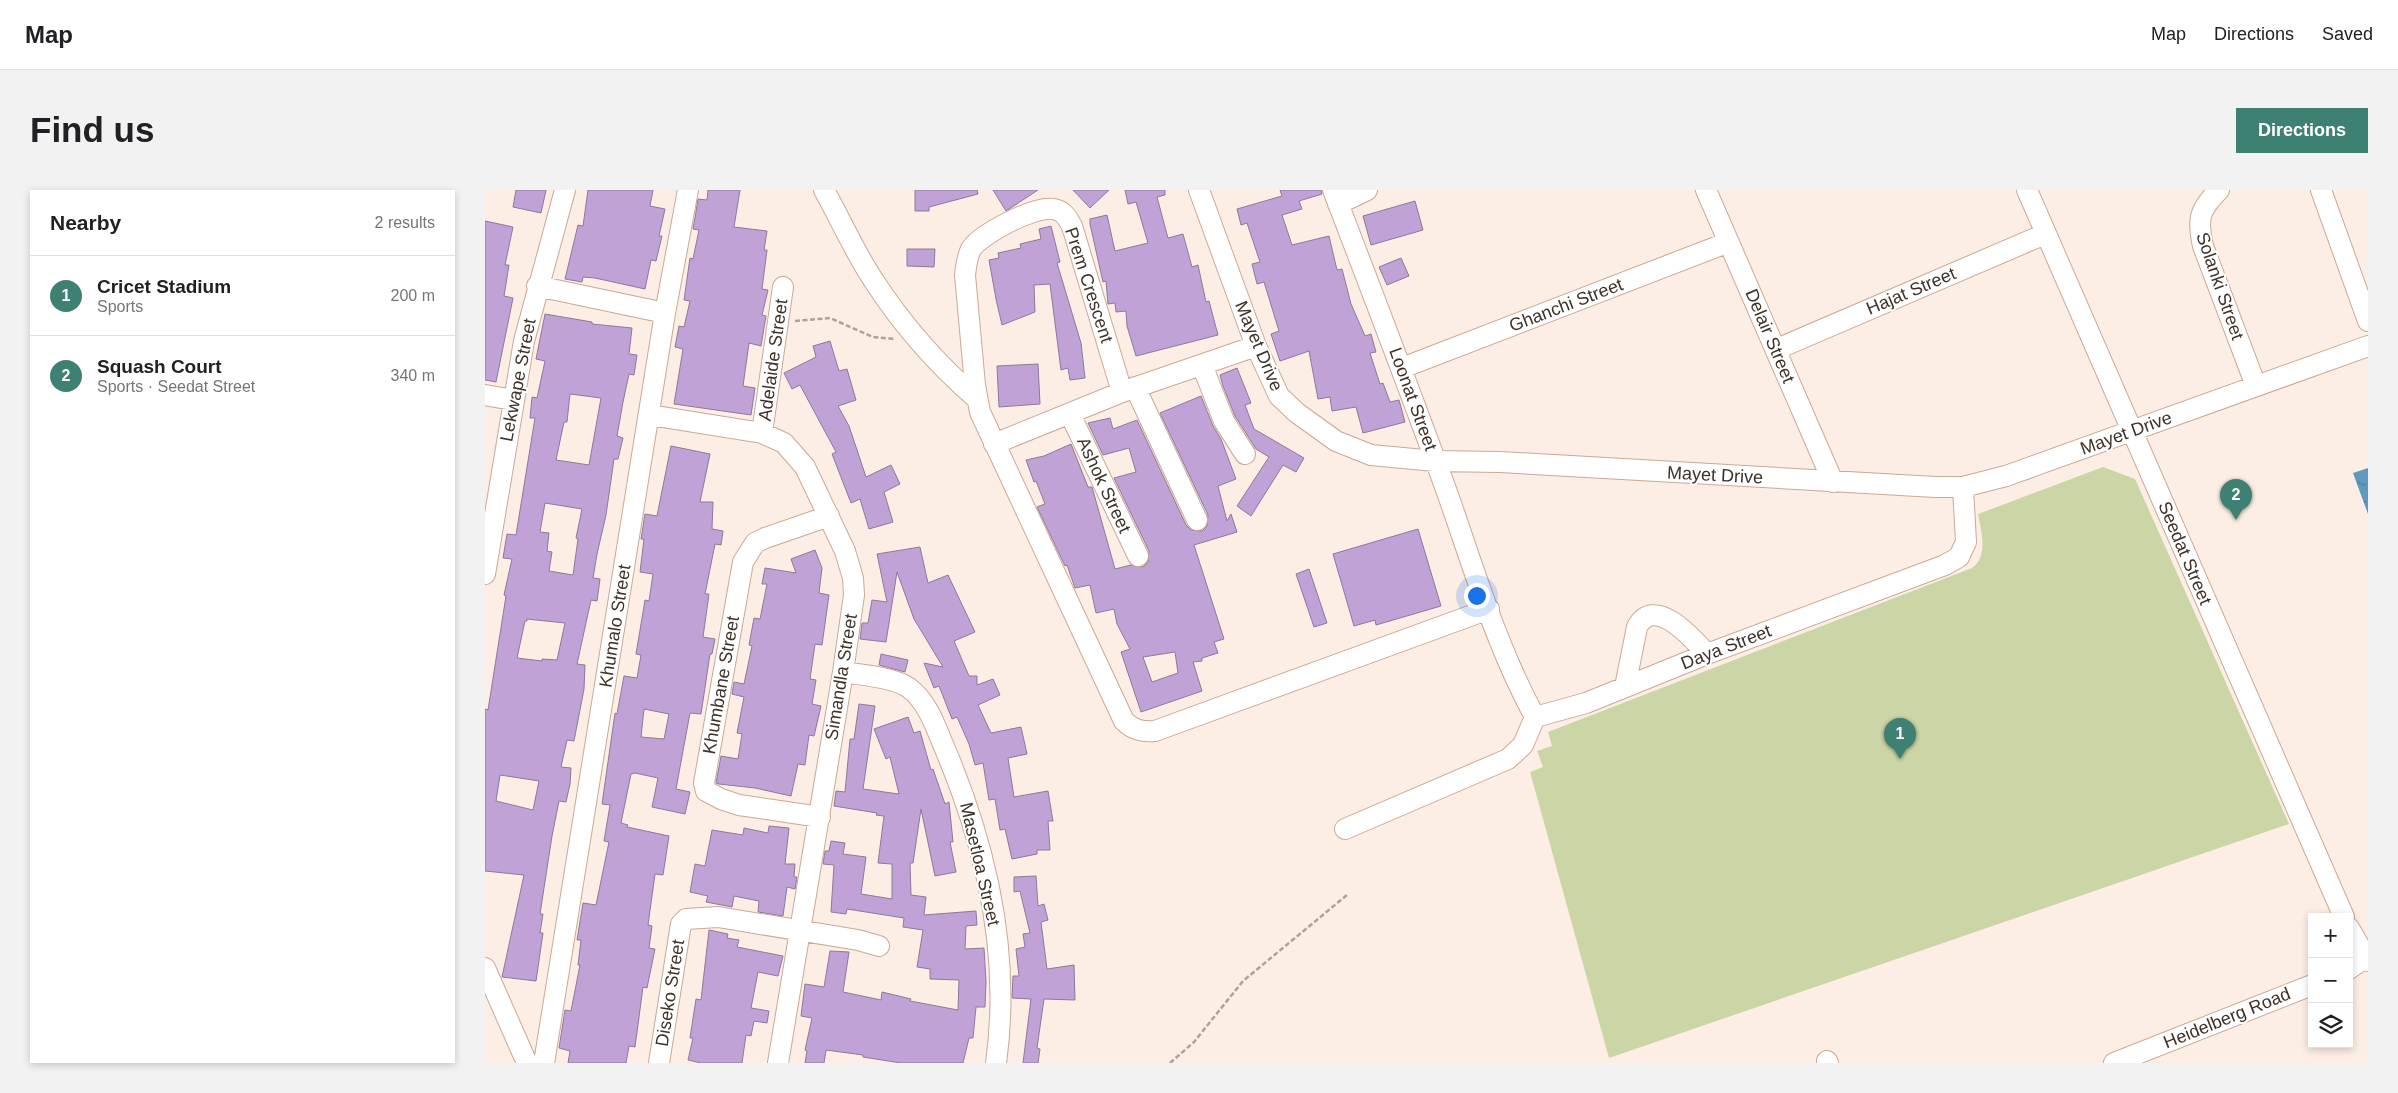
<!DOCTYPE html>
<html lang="en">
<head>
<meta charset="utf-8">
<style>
	:root { --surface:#fff; --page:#f2f2f2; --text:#202124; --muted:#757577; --line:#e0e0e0; --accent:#3e8173 }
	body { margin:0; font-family:Helvetica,sans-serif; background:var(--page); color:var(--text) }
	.controls { position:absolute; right:15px; bottom:15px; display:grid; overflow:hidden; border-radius:0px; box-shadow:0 2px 8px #0003 }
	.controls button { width:45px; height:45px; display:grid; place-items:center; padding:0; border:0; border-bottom:1px solid var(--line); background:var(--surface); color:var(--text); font:25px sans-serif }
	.you { position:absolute; left:991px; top:405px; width:18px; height:18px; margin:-12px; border:4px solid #fff; border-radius:50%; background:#1a73e8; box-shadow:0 0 0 8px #1a73e833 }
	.badge { display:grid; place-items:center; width:32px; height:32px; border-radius:50%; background:var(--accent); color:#fff; font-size:16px; font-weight:700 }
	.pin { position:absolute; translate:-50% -41px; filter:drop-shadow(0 1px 2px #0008) }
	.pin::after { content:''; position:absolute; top:26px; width:18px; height:15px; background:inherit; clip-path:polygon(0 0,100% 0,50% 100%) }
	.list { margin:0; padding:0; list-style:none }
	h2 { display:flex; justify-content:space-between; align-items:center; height:65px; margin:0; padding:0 20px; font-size:21px }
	h2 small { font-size:16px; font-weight:400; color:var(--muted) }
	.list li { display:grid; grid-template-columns:32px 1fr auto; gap:15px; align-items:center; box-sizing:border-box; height:80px; padding:0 20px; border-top:1px solid var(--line) }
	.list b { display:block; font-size:19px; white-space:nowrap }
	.list p { margin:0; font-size:16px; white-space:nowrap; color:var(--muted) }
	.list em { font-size:16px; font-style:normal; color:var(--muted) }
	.icon { flex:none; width:28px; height:28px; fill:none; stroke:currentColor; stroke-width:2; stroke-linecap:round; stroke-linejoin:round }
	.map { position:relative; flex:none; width:1883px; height:873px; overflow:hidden; border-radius:0px }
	header { display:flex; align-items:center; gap:30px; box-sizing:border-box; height:70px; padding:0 25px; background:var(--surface); border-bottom:1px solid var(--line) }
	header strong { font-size:24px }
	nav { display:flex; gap:28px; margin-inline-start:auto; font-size:18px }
	.intro { display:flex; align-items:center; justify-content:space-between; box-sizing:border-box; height:120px; padding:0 30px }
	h1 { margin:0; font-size:35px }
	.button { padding:12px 22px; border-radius:0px; background:var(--accent); color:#fff; font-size:18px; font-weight:700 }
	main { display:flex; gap:30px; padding:0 30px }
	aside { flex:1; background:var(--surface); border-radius:0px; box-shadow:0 2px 8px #0003 }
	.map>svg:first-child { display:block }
</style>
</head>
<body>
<header>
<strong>Map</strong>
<nav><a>Map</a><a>Directions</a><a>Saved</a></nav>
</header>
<div class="intro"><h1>Find us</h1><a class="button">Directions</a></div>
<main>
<aside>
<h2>Nearby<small>2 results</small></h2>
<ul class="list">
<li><span class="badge">1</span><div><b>Cricet Stadium</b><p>Sports</p></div><em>200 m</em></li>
<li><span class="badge">2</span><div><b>Squash Court</b><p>Sports · Seedat Street</p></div><em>340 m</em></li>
</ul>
</aside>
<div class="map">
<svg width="1883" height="873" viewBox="0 0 1883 873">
	<defs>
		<pattern id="water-ripples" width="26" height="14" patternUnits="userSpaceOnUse" patternTransform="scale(1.25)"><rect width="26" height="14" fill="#5f99bd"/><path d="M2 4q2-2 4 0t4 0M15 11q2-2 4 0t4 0" fill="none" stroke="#507d9a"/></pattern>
	</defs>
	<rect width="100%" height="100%" fill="#fceee5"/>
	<path fill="#ccd5a6" d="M 1618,277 L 1650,289 L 1804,634 L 1124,868 L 1045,582 L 1058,577 L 1052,561 L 1067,556 L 1063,542 L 1487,378 C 1504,366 1496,341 1493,324 Z"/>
	<path fill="url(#water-ripples)" d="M 1883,278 L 1883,324 L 1868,283 Z"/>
	<path fill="#c1a2d7" stroke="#8b7a98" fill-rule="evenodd" d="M 31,0 L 61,0 L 56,23 L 28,17 Z
		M 103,0 L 168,0 L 165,16 L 180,19 L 174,46 L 177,46 L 171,71 L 166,70 L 160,99 L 110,88 L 98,87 L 97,92 L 80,89 L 93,35 L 98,36 Z
		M 223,0 L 255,0 L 249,37 L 282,41 L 279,60 L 282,60 L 277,99 L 283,100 L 277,125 L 281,126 L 276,156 L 264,153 L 258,196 L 270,198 L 266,225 L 189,214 L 198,159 L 190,157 L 194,136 L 199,137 L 205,111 L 199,110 L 205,68 L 208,69 L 214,40 L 208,39 L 210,28 L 213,9 L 222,10 Z
		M 430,0 L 492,0 L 493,4 L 444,17 L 444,21 L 430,21 Z
		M 508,0 L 553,0 L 521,21 Z
		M 588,0 L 624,0 L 605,18 Z
		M 640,0 L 680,0 L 680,5 L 672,7 L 683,48 L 698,44 L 707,77 L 713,75 L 721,112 L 724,111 L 733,145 L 651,166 L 642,136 L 641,121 L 631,122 L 630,113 L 623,114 L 621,91 L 618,92 L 605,34 L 605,29 L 622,25 L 630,61 L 663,53 L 651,12 L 643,14 Z
		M 795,0 L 836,0 L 837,4 L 814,11 L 817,19 L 797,25 L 807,55 L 844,46 L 852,80 L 857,79 L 866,114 L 880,146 L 886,144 L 891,162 L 885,163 L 895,194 L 898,193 L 905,212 L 914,210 L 920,232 L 878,243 L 871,217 L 847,221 L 845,207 L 833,209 L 824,161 L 795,171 L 786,144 L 794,141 L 779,92 L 772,94 L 767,74 L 775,72 L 762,33 L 756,35 L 752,19 L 797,6 Z
		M 930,11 L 938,40 L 886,55 L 878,26 Z
		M 0,31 L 28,37 L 20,75 L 24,75 L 19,106 L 28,108 L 11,192 L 0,190 Z
		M 566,36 L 575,72 L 572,73 L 596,153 L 600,188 L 585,190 L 583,178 L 576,180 L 565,94 L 549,95 L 550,122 L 517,135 L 511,109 L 504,70 L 514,68 L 513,63 L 536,58 L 535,54 L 556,49 L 554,39 Z
		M 422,59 L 450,59 L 449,77 L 422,76 Z
		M 916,68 L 924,86 L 902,95 L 894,77 Z
		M 60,124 L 107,132 L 107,134 L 147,138 L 144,164 L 152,165 L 149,185 L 144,184 L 138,212 L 132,246 L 138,248 L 133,269 L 129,269 L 121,325 L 112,364 L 108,388 L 115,389 L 112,411 L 106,410 L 92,474 L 100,475 L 99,499 L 89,551 L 82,550 L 76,577 L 86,578 L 85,594 L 81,612 L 74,611 L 67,646 L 55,724 L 58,724 L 55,743 L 58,743 L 51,791 L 17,787 L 39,685 L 0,681 L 0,519 L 3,520 L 21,406 L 19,405 L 27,369 L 18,368 L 22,344 L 31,345 L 50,228 L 45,228 L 47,207 L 52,208 L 60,171 L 51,169 ZM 85,204 L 116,208 L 104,275 L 71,270 L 79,232 L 82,232 ZM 60,313 L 97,319 L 91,348 L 93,349 L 88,385 L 64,381 L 67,362 L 62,361 L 64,343 L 55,342 ZM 42,429 L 80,433 L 72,470 L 57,469 L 57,471 L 32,468 L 40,431 L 42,431 ZM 15,585 L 54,591 L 48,620 L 11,611 Z
		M 345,151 L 354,181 L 362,179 L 371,210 L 353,216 L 364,236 L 381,287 L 406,275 L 415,294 L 399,302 L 408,332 L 384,339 L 375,309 L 366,313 L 347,264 L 351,262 L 315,195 L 307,199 L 299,183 L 331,167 L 328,156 Z
		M 553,174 L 555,214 L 514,217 L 512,176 Z
		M 752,178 L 766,213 L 760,215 L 769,239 L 819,268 L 811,282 L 798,275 L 766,326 L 752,316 L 784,267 L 771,259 L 750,226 L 738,196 L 735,185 Z
		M 716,206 L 728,236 L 736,249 L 751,289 L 733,296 L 742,331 L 746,324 L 752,342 L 709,355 L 739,449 L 729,452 L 733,463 L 717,468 L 717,471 L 708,472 L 717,501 L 656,522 L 636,462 L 645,459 L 632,434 L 629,419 L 611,423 L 605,395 L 590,398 L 582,375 L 580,376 L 552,317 L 560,314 L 551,291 L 549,292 L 541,270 L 559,266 L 586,254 L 603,297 L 607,297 L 630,379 L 646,375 L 658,377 L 663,372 L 664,361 L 629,288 L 651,282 L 644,258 L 618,265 L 603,233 L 625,228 L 628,239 L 652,230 L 701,335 L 706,340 L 717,341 L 722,336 L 723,325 L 675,223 ZM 690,462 L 693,483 L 667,492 L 658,467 Z
		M 186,256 L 225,264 L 215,312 L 228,312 L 227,339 L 238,341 L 236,355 L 230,354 L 220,404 L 224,404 L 218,447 L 230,449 L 227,464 L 225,464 L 216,524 L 205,523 L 191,599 L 205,602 L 200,624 L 167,617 L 173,588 L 150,583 L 146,584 L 136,633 L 143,635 L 142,637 L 184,646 L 178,685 L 170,684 L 163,735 L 167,736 L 164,758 L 170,759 L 162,798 L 158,797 L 150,857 L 144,856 L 141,873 L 83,873 L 85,861 L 74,858 L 80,820 L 86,821 L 95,775 L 93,775 L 96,750 L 92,750 L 98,713 L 111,715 L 124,652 L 119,651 L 125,615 L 117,614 L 130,523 L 132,524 L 139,486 L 152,488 L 156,465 L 151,464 L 160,410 L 164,411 L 168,384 L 155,382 L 159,349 L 156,349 L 160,324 L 172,326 ZM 159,519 L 184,524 L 179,549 L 156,547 Z
		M 933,339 L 956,416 L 891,435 L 890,430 L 869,436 L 848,364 Z
		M 435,357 L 443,393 L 463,385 L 490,442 L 469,451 L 484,486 L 492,486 L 492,495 L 508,489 L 515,505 L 493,515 L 506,543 L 536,537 L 542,564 L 523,568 L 529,607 L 563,601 L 568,631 L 563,631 L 565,660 L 552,660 L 552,664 L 527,669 L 520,639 L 515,640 L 510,609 L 504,610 L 498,573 L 490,575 L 484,554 L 472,527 L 467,529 L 454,496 L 449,498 L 439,473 L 458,477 L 429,429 L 412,382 L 401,452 L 375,449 L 377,433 L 383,433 L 387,410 L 402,412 L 392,364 Z
		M 330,360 L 337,378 L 334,403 L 344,405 L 337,455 L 330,454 L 325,489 L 331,490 L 327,514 L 336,516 L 329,546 L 324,545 L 320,575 L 313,574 L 306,606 L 270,598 L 234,594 L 231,593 L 236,566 L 253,569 L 257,544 L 252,543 L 259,507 L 247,504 L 249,492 L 259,494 L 267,456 L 264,455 L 269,428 L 275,429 L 282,394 L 277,394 L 280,378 L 311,383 L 306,369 Z
		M 824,379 L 842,433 L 829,437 L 811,384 Z
		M 396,464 L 423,470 L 420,482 L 394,475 Z
		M 374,514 L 390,516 L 378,599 L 414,604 L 405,567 L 401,569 L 389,539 L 423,527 L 429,543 L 435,541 L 446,580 L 448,579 L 460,614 L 464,612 L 468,652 L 465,652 L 471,682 L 450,686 L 436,619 L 428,673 L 425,673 L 426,705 L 441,707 L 439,725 L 491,721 L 492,735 L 481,736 L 480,759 L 499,758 L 501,792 L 500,817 L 491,817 L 488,848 L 484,848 L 478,873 L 416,873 L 378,867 L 378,865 L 341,860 L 339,873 L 320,873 L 322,861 L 320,860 L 327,828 L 316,826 L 320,794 L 339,797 L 345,761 L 364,762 L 358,802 L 396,810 L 397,802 L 426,809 L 425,811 L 473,820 L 474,790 L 445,789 L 445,779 L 432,777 L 438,740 L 418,737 L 419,728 L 362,719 L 361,724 L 346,722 L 349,675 L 338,674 L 340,661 L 344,661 L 346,651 L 360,653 L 358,664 L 381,667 L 376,704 L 407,709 L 407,674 L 393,673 L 399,626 L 391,625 L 392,623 L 349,616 L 351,601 L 360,602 L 365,549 L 369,549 Z
		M 284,636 L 304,638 L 300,674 L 310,674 L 309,687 L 312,687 L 310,699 L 302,697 L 298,726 L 273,722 L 274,711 L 249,706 L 247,717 L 221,712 L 223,706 L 205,702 L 210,674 L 220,676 L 227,640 L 258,645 L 259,638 L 283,643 Z
		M 551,686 L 553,716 L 559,714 L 563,730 L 556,732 L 562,779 L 589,775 L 590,810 L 559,809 L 552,858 L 555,859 L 553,873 L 538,873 L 546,809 L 527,808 L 528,786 L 534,786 L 531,759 L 540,757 L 538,744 L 545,743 L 535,701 L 529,702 L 529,687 Z
		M 224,740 L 243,744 L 242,748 L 254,750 L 252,757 L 298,766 L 293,786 L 273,782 L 266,818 L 284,821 L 282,833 L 269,831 L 266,846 L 261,845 L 257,873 L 216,873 L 203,870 L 208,848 L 205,848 L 211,809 L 216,810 Z"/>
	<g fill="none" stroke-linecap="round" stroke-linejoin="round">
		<defs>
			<path id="minor" d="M 339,0 C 356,30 370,63 389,91 C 418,136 452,174 492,209
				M 714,0 L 771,156 L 794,206 L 812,223 L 851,251 L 886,265 L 950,271 L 1015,272 L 1450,297 L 1478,297 L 1521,286 L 1883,156
				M 848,0 C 887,102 926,203 963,305 C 989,379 1012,458 1050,527
				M 1221,0 L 1348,292
				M 1542,0 L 1859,727
				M 1734,0 C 1714,20 1712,29 1718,56 L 1771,196
				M 1836,0 L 1883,131
				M 853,14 L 882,0
				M 52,96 L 180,123
				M 1292,159 L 1560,44
				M 717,175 L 739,231 L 760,264
				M 917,178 L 1244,52
				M 650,197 L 712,330
				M 637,202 L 587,36 C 582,27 578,20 568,19 C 549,16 496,44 486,59 C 482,67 481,76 480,85 L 490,195 L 495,222 L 639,531 C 648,540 657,542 670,541 L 1004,419
				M 0,205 L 28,210
				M 585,224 L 653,366
				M 165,225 L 277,243 L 299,253 L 320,277 L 360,361 L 368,388 L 369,405 L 358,482 L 293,873
				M 277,243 L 298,97
				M 509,254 L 637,202 L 771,156
				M 0,384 L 39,151 L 80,0
				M 358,482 C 375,485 410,487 424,498 C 443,512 451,538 460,559 C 502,658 526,765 511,873
				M 1140,497 L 1152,437 C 1170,404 1208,449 1222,464
				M 1050,527 L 1101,513 L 1222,464 L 1460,375 L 1474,367 L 1481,352 L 1478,297
				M 335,627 L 254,615 L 236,609 L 221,601 L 219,593 L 258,372 L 270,353 L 280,348 L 344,326
				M 860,639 L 1023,569 L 1038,555 L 1050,527
				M 1864,738 L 1883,771
				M 0,778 L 42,873
				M 1864,779 L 1880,768
				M 1342,871 L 1343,873
				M 59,873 L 180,123 L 203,0
				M 174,873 L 196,734 L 201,729 L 233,727 L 373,750 L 394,756
				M 1629,873 L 1827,795"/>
		</defs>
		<use href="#minor" stroke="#c9a994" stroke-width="22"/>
		<path stroke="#aea198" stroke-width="2.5" stroke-dasharray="5 2.5" stroke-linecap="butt" d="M 310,131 L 345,128 L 388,147 L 410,149
			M 685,873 L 709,852 L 758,791 L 862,705"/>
		<use href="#minor" stroke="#fff" stroke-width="20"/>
	</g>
	<g text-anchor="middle" stroke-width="4" stroke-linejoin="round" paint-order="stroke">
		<g font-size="18" fill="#3e3128" stroke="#fefefe">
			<text transform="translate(604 95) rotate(72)" y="6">Prem Crescent</text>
			<text transform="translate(1735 96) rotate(71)" y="6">Solanki Street</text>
			<text transform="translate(1426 101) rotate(-23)" y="6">Hajat Street</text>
			<text transform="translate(1081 115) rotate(-21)" y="6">Ghanchi Street</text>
			<text transform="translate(1285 146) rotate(67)" y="6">Delair Street</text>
			<text transform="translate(774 156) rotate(67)" y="6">Mayet Drive</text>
			<text transform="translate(288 170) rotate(-82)" y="6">Adelaide Street</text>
			<text transform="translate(33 190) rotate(-79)" y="6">Lekwape Street</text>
			<text transform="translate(928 209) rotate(70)" y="6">Loonat Street</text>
			<text transform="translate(1641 243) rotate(-20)" y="6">Mayet Drive</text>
			<text transform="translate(1230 285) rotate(3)" y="6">Mayet Drive</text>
			<text transform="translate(619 295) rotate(65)" y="6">Ashok Street</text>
			<text transform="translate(1700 363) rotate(67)" y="6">Seedat Street</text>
			<text transform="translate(130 436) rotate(-81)" y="6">Khumalo Street</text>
			<text transform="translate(1241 457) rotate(-21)" y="6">Daya Street</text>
			<text transform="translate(356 487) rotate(-81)" y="6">Simandla Street</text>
			<text transform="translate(236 495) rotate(-80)" y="6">Khumbane Street</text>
			<text transform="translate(495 674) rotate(77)" y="6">Masetloa Street</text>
			<text transform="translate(185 803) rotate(-81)" y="6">Diseko Street</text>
			<text transform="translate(1742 828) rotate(-22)" y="6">Heidelberg Road</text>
		</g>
	</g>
</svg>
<div class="controls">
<button>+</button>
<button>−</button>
<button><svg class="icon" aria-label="layers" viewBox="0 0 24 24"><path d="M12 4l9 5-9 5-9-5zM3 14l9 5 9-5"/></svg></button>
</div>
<div class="you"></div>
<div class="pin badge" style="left:1415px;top:569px">1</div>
<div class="pin badge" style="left:1751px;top:330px">2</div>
</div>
</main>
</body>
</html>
